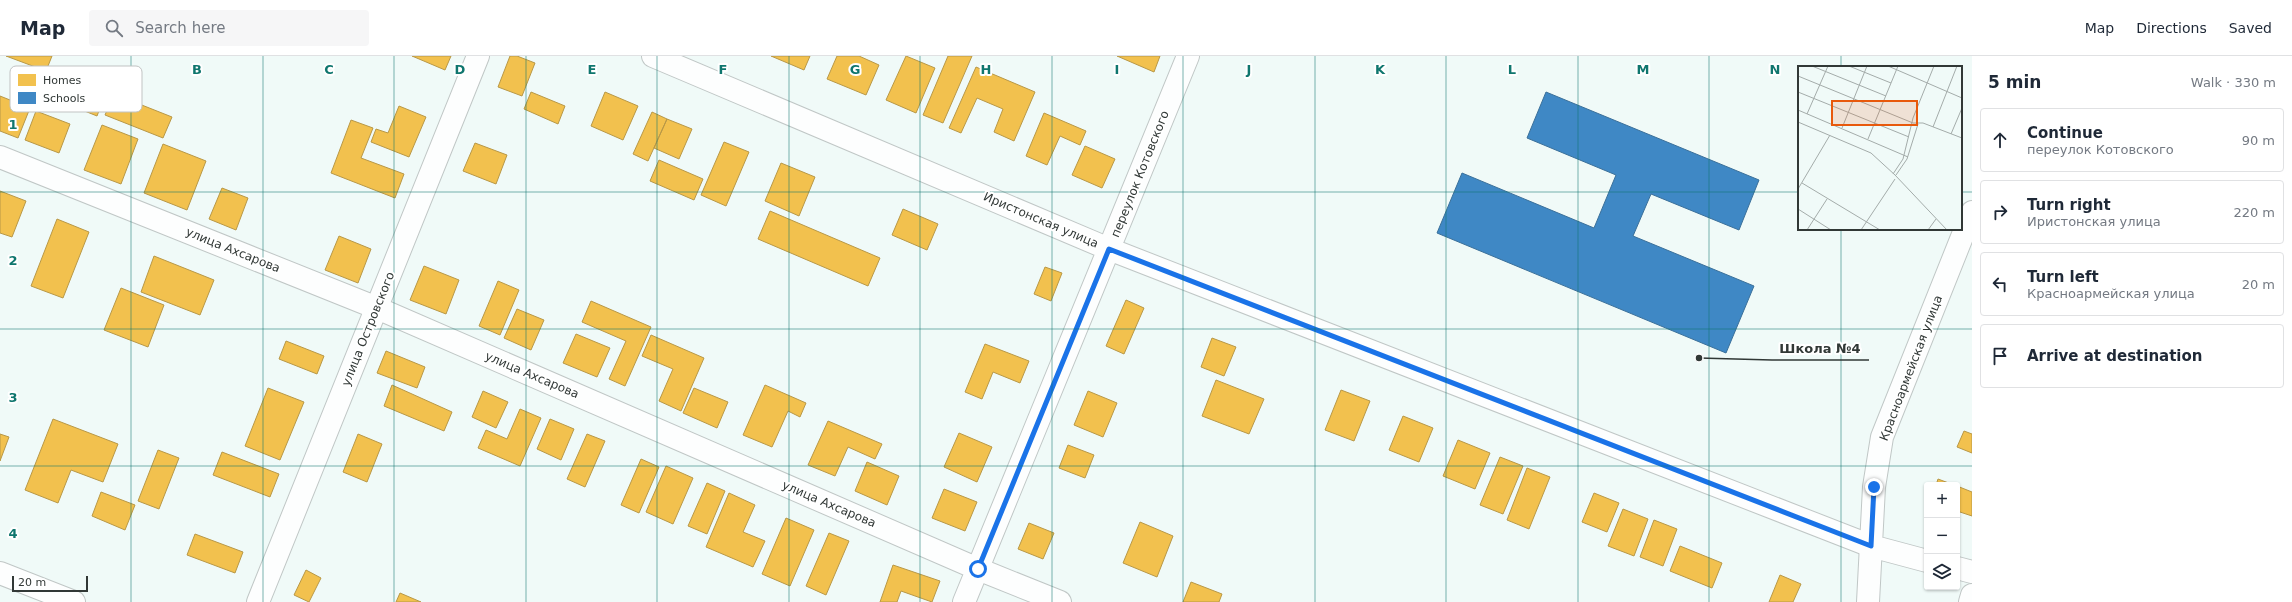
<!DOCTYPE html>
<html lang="en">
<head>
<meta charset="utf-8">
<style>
	:root { --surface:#fff; --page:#f6f6f7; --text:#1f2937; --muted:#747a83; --line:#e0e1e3 }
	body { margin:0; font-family:"DejaVu Sans",sans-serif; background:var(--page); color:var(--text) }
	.controls { position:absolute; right:12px; bottom:12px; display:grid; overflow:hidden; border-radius:4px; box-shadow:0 1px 3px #0004 }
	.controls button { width:36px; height:36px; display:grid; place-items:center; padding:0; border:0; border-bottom:1px solid var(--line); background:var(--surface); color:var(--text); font:20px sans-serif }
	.scale { position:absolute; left:12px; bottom:10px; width:76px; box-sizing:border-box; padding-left:4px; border:2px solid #313836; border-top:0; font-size:11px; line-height:14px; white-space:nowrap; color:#313836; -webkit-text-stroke:3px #fff; paint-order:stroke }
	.stop { position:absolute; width:12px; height:12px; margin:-9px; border:3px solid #1a73e8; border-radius:50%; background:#fff }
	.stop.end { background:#1a73e8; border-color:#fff; box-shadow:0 1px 4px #0008 }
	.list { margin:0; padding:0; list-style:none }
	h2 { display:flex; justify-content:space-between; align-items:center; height:52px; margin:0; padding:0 16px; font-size:17px }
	h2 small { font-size:13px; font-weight:400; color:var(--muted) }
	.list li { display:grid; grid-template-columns:26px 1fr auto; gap:12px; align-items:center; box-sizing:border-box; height:64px; margin:0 8px 8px; padding:0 8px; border:1px solid var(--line); border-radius:4px }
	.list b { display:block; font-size:15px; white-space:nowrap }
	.list p { margin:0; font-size:13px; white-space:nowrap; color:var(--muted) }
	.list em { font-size:13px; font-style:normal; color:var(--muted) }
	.icon { flex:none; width:22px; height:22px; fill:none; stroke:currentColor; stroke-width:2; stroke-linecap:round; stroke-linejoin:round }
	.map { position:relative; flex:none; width:1972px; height:546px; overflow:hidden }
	header { display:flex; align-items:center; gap:24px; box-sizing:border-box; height:56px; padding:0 20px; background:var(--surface); border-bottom:1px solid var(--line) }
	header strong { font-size:19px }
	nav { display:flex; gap:22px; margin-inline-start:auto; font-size:14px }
	.search { width:280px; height:36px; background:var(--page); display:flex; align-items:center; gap:10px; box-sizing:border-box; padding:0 14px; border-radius:4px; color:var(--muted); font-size:15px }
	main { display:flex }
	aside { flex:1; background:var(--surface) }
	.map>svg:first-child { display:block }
</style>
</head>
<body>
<header>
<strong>Map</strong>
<div class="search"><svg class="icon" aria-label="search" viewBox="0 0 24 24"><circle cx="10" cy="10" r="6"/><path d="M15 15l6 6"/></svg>Search here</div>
<nav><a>Map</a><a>Directions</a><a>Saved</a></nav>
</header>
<main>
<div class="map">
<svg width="1972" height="546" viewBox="0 0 1972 546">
	<rect width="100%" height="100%" fill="#f0faf8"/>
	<path fill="#f2c14e" stroke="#b89847" d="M 6,0 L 52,0 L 46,15 Z
		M 412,0 L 451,0 L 445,14 Z
		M 510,0 L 517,0 L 535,7 L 522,40 L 498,31 Z
		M 771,0 L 810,0 L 804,14 Z
		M 837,0 L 859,0 L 879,9 L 866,39 L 827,23 Z
		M 906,0 L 935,12 L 916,57 L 886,44 Z
		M 948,0 L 972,0 L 943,67 L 923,59 Z
		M 1117,0 L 1160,0 L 1154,16 Z
		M 976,11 L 1035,36 L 1014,85 L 994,76 L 1003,53 L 977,42 L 961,77 L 949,72 Z
		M 51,22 L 104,42 L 97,60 L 45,39 Z
		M 531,36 L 565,50 L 558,68 L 524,53 Z
		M 605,36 L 638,50 L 623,84 L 591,70 Z
		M 114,38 L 172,61 L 163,82 L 105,59 Z
		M 0,40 L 30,52 L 18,82 L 0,75 Z
		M 399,50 L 426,61 L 409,101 L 371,86 L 376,73 L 388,77 Z
		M 36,55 L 70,68 L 59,97 L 25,84 Z
		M 652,56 L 667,63 L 648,105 L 633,98 Z
		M 1044,57 L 1086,75 L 1080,89 L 1060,80 L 1047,109 L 1026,100 Z
		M 667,63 L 692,73 L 679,103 L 654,92 Z
		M 351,64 L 373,72 L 361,102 L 404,118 L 395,142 L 331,117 Z
		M 102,69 L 138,83 L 121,128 L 84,114 Z
		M 724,86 L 749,96 L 726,150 L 701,139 Z
		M 475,87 L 507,99 L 496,128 L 463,115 Z
		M 163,88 L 206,105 L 187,154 L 144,137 Z
		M 1085,90 L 1115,103 L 1102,132 L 1072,119 Z
		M 659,104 L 703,123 L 694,144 L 650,125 Z
		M 781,107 L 815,121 L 799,160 L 765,145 Z
		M 222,132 L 248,142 L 236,174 L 209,163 Z
		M 0,135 L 26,145 L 12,181 L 0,177 Z
		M 903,153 L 938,168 L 927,194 L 892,179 Z
		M 770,155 L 880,202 L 868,230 L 758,183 Z
		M 57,163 L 89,176 L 63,242 L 31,230 Z
		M 339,180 L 371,193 L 358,227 L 325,214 Z
		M 154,200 L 214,224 L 200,259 L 141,236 Z
		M 424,210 L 459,224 L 446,258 L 410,244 Z
		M 1045,211 L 1062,217 L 1051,245 L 1034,238 Z
		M 498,225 L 519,234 L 500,279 L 479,270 Z
		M 121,232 L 164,249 L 148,291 L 104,274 Z
		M 1126,244 L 1144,252 L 1124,298 L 1106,290 Z
		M 591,245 L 651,271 L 625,330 L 609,323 L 626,285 L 582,266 Z
		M 517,253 L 544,264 L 531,294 L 504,282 Z
		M 576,278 L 610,292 L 597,321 L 563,307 Z
		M 651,279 L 704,302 L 681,355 L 659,345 L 673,313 L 642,300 Z
		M 1212,282 L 1236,291 L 1224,320 L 1201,311 Z
		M 286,285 L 324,300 L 317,318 L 279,303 Z
		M 985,288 L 1029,305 L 1020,327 L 993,316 L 982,343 L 965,336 Z
		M 386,295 L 425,311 L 417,332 L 377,317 Z
		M 1216,324 L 1264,343 L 1249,378 L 1202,360 Z
		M 392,329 L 452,356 L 444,375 L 384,350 Z
		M 765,329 L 806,347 L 800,361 L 788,355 L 772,391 L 743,379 Z
		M 268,332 L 304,346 L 280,404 L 245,390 Z
		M 694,332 L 728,346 L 717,372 L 683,357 Z
		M 1341,334 L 1370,345 L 1354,385 L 1325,374 Z
		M 483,335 L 508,346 L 496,372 L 472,361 Z
		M 1088,335 L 1117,347 L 1103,381 L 1074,369 Z
		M 520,353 L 541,362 L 520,410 L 478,392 L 486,374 L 507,383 Z
		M 1403,360 L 1433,372 L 1419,406 L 1389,394 Z
		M 53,363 L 118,388 L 103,426 L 71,414 L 58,447 L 25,434 Z
		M 550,363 L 574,373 L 561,404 L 537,393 Z
		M 828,365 L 882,388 L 875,403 L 848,391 L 835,420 L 808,409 Z
		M 1964,375 L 1972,378 L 1972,397 L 1957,391 Z
		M 959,377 L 992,391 L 977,426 L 944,411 Z
		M 0,378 L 9,381 L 0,405 Z
		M 358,378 L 382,388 L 367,426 L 343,416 Z
		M 587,378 L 605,385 L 585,431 L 567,423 Z
		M 1458,384 L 1490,397 L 1475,433 L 1443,420 Z
		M 1068,389 L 1094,399 L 1085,422 L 1059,412 Z
		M 158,394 L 179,402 L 159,453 L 138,445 Z
		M 222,396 L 279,418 L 270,441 L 213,419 Z
		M 1500,401 L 1523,410 L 1503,458 L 1480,449 Z
		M 641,403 L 659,411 L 639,457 L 621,449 Z
		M 867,406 L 899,420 L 887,449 L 855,435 Z
		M 666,410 L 693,422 L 673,468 L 646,456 Z
		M 1527,412 L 1550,421 L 1529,473 L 1507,464 Z
		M 1938,423 L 1954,429 L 1936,429 Z
		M 707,427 L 725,435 L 707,478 L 688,470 Z
		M 1957,430 L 1972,436 L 1972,460 L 1957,455 Z
		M 944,433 L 977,446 L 965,475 L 932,462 Z
		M 101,436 L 135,449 L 125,474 L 92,460 Z
		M 729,437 L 755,449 L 743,476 L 765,485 L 753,511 L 706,491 Z
		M 1594,437 L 1619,447 L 1607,476 L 1582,466 Z
		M 1623,453 L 1648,463 L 1634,500 L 1608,490 Z
		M 786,462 L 814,474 L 790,530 L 762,518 Z
		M 1654,464 L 1677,473 L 1663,510 L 1640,501 Z
		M 1140,466 L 1173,480 L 1157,521 L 1123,507 Z
		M 1029,467 L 1054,477 L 1043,503 L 1018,493 Z
		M 829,477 L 849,485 L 826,539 L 806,530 Z
		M 195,478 L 243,496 L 235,517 L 187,499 Z
		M 1680,490 L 1722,507 L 1712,532 L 1670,515 Z
		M 893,509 L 940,525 L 932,546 L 901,535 L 897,546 L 880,546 Z
		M 306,514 L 321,522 L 309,546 L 294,539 Z
		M 1780,519 L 1801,528 L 1793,546 L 1769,546 Z
		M 1191,526 L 1222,538 L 1219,546 L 1183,546 Z
		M 400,537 L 421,546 L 396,546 Z"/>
	<path fill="#3f88c5" stroke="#3b709a" d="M 1546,36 L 1759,124 L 1739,174 L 1651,138 L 1633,180 L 1754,230 L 1726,297 L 1437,177 L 1462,117 L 1594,172 L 1616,119 L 1527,82 Z"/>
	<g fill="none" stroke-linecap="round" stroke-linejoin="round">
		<defs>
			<path id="street" d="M 653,0 L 1109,193 L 1871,490
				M 0,101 L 377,252 L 978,513 L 1060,546
				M 258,546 L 478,0
				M 964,546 L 1188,0"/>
			<path id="secondary" d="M 1871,490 L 1927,505
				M 1957,512 L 1972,516
				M 0,517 L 74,546
				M 1868,546 L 1874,431 L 1882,381 L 1972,156
				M 1970,546 L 1972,539"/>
		</defs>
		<use href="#street" stroke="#c0c7c6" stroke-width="24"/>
		<use href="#secondary" stroke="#c0c7c6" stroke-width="24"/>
		<use href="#street" stroke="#fdfefe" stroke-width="22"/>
		<use href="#secondary" stroke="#fdfefe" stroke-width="22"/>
	</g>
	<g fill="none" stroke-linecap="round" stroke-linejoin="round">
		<path stroke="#1a73e8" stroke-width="5" d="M 978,513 L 1109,193 L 1871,490 L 1874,431"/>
	</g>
	<path fill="none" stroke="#0f766e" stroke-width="1" stroke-opacity="0.55" d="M 131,0 L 131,546M 263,0 L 263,546M 394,0 L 394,546M 526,0 L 526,546M 657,0 L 657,546M 789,0 L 789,546M 920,0 L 920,546M 1052,0 L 1052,546M 1183,0 L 1183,546M 1315,0 L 1315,546M 1446,0 L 1446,546M 1578,0 L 1578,546M 1709,0 L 1709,546M 1841,0 L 1841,11M 0,136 L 1799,136M 1961,136 L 1972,136M 1841,173 L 1841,546M 0,273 L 1972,273M 0,410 L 1972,410"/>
	<g text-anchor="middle" stroke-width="4" stroke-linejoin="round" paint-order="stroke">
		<g font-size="12" fill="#313836" stroke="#fff">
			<text transform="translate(1140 118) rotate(-68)" y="4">переулок Котовского</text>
			<text transform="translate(1041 164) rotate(23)" y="4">Иристонская улица</text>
			<text transform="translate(233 194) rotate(22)" y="4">улица Ахсарова</text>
			<text transform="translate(368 273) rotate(-68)" y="4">улица Островского</text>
			<text transform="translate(1911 312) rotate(-69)" y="4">Красноармейская улица</text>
			<text transform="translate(532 319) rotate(23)" y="4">улица Ахсарова</text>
			<text transform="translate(829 448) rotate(23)" y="4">улица Ахсарова</text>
		</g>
	</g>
	<g transform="translate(1798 10)">
		<rect width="164" height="164" fill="#f0faf8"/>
		<path fill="none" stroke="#a4acaa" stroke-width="1" d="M 14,0 L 88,30M 51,0 L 93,17M 90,0 L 164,32M 0,10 L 115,57 L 125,57 L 164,72M 0,26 L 111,71M 0,44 L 110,91M 9,48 L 30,0M 0,56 L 73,87 L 97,109 L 149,164M 135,61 L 159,0M 44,62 L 69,0M 153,68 L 164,42M 70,73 L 100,0M 95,108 L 105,93 L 115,52 L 136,0M 98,109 L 109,93 L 120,58M 4,117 L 82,164M 0,123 L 32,69M 0,143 L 33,164M 9,164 L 29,133M 63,164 L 97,113M 130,164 L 138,153"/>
		<path fill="#e8590c" fill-opacity="0.15" stroke="#e8590c" stroke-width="2" d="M 34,35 L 119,35 L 119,59 L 34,59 Z"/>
		<rect width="164" height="164" fill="none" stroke="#313836" stroke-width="2"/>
	</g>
	<rect x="10" y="10" width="132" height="46" rx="6" fill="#fff" stroke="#c1c3c3" stroke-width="1"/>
	<rect x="18" y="18" width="18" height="12" fill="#f2c14e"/>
	<rect x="18" y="36" width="18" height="12" fill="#3f88c5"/>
	<g font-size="11" fill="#313836">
		<text x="43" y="28">Homes</text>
		<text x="43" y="46">Schools</text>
	</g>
	<g font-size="13" text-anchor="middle" font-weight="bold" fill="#0f766e" stroke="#fff" stroke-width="4" stroke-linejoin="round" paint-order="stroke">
		<text x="197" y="18">B</text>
		<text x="329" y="18">C</text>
		<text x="460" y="18">D</text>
		<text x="592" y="18">E</text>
		<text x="723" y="18">F</text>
		<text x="855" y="18">G</text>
		<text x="986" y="18">H</text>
		<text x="1117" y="18">I</text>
		<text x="1249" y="18">J</text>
		<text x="1380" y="18">K</text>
		<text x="1512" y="18">L</text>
		<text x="1643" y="18">M</text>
		<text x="1775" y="18">N</text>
		<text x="13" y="73">1</text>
		<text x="13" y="209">2</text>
		<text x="13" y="346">3</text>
		<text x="13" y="482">4</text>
	</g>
	<path fill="none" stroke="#313836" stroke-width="1.5" d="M1699 302L1772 304H1869"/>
	<circle fill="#313836" stroke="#fff" stroke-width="1.5" cx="1699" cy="302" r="4"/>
	<g font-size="13" text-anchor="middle" font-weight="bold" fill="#313836" stroke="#fff" stroke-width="4" stroke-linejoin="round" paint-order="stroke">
		<text x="1820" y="297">Школа №4</text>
	</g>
</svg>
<div class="controls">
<button>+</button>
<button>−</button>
<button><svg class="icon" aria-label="layers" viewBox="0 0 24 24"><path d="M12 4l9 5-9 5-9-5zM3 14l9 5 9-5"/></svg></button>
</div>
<div class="scale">20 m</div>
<div class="stop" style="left:978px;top:513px"></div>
<div class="stop end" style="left:1874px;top:431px"></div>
</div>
<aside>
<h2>5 min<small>Walk · 330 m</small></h2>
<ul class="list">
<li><svg class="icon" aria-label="ahead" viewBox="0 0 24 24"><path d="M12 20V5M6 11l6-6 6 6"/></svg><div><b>Continue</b><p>переулок Котовского</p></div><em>90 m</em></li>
<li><svg class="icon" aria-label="right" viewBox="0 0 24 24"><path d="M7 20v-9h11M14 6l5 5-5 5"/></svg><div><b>Turn right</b><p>Иристонская улица</p></div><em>220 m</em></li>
<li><svg class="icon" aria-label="left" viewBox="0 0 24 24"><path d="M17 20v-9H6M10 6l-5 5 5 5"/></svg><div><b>Turn left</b><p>Красноармейская улица</p></div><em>20 m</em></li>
<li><svg class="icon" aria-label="arrive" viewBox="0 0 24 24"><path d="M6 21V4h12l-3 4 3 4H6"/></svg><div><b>Arrive at destination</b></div></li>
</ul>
</aside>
</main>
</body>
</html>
